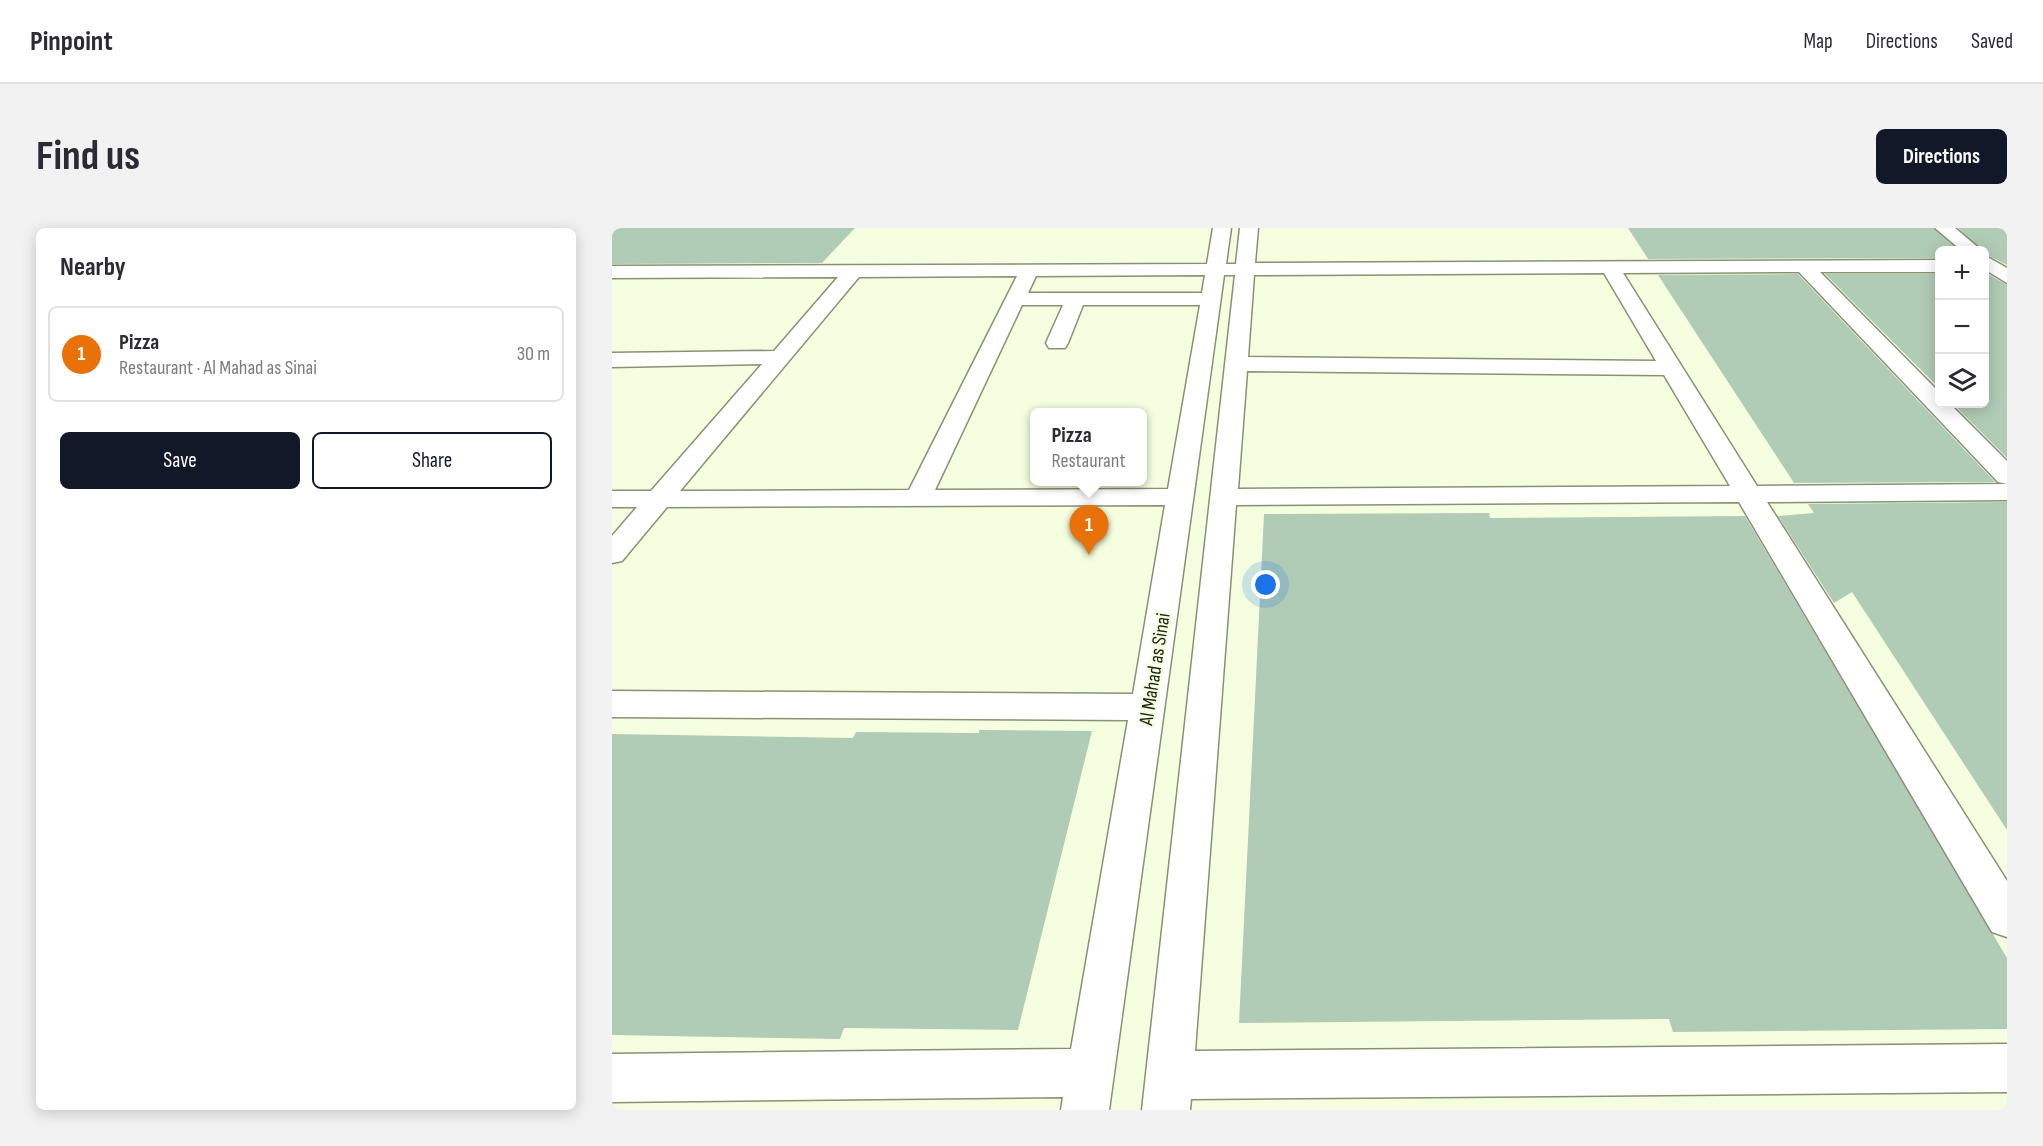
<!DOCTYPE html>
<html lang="en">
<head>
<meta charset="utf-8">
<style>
	:root { --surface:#fff; --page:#f2f2f3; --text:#2b2b33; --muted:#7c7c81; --line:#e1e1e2; --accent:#111827 }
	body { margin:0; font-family:"Sofia Sans Condensed",sans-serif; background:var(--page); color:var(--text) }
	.controls { position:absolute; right:18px; top:18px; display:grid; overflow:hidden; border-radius:9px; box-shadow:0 3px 15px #0003 }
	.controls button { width:54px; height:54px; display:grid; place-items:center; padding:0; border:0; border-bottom:2px solid var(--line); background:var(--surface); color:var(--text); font:30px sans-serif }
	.you { position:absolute; left:654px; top:357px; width:21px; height:21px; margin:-15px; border:4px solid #fff; border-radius:50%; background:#1a73e8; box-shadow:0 0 0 9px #1a73e833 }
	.badge { display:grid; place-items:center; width:39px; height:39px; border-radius:50%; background:var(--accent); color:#fff; font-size:20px; font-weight:700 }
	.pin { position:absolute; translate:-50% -50px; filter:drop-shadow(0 2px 3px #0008) }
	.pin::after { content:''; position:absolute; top:32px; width:21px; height:18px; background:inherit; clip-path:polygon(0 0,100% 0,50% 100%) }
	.popup { position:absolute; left:418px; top:180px; width:117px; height:78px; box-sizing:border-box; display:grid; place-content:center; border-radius:9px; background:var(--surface); filter:drop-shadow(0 2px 4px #0005); font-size:20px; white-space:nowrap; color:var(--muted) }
	.popup b { font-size:22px; color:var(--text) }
	.popup::after { content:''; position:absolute; left:50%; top:100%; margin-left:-12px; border:12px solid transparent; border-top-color:var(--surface) }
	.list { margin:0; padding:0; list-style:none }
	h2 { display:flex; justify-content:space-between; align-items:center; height:78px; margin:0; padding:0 24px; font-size:26px }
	h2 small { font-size:20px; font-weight:400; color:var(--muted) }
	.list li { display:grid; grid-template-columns:39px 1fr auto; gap:18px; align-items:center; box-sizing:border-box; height:96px; margin:0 12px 12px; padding:0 12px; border:2px solid var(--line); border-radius:9px }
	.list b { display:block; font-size:22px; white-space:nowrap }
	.list p { margin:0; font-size:20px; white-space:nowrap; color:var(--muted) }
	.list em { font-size:20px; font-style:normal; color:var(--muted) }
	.actions { display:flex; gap:12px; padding:18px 24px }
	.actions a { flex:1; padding:14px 0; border:2px solid var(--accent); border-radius:9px; text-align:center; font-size:21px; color:var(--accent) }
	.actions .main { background:var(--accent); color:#fff }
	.icon { flex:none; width:33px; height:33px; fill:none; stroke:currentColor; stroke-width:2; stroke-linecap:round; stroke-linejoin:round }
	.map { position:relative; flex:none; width:1395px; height:882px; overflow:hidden; border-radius:9px }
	header { display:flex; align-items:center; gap:36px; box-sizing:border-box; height:84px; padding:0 30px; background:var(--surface); border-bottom:2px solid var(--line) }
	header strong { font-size:28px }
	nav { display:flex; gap:33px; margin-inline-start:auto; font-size:21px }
	.intro { display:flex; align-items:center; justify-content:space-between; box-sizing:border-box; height:144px; padding:0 36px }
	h1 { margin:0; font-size:42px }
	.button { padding:15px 27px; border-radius:9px; background:var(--accent); color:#fff; font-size:21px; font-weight:700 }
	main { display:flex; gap:36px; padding:0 36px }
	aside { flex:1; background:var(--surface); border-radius:9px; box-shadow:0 3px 15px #0003 }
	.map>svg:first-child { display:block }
</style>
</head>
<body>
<header>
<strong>Pinpoint</strong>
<nav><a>Map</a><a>Directions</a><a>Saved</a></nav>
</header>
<div class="intro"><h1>Find us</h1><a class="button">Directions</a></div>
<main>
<aside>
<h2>Nearby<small></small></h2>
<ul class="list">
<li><span class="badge" style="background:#e8710a">1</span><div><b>Pizza</b><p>Restaurant · Al Mahad as Sinai</p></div><em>30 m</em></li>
</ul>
<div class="actions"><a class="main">Save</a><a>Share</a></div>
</aside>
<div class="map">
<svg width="1395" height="882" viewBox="0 0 1395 882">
	<rect width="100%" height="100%" fill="#f5ffdf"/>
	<path fill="#b1ccb6" d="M 0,0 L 243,0 L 210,35 L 0,36 Z
		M 1016,0 L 1321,0 L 1346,22 L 1328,22 L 1328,30 L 1036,31 Z
		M 1346,0 L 1395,0 L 1395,37 L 1372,25 Z
		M 1372,44 L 1395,57 L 1395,230 L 1341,176 L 1372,176 Z
		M 1186,46 L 1383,254 L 1182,255 L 1046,47 Z
		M 1213,46 L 1328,46 L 1328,161 Z
		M 1395,274 L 1395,602 L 1240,364 L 1222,375 L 1166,288 L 1202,285 L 1196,276 Z
		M 877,285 L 878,290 L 1133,288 L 1395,730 L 1395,801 L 1061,804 L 1057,791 L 627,795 L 652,286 Z
		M 367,502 L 480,503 L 406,802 L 232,800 L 228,811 L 0,807 L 0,506 L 241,510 L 244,504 L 367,505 Z"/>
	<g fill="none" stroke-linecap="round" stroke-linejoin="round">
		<defs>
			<path id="minor" d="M 601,0 L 619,0 L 614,36 L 624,36 L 628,0 L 646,0 L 643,35 L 1328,32 L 1328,44 L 1208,44 L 1328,165 L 1328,176 L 1338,176 L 1395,233 L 1395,256 L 1386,254 L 1187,44 L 1011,45 L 1145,258 L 1395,256 L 1395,272 L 1155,274 L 1395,653 L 1395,709 L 1380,704 L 1127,274 L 624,277 L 583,823 L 1395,816 L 1395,864 L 579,871 L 578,882 L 530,882 L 623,47 L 612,47 L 497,882 L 449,882 L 451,869 L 0,874 L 0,826 L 459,821 L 516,492 L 0,489 L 0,463 L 521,466 L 553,277 L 55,279 L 10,333 L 0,335 L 0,308 L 25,279 L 0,279 L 0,263 L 39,263 L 150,136 L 0,139 L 0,125 L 162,123 L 226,49 L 0,50 L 0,38 L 595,36 ZM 992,45 L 1044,133 L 636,129 L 642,47 ZM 593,47 L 590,65 L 416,65 L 424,48 ZM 405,48 L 297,262 L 68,263 L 247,49 ZM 410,77 L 451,77 L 434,115 L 437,120 L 453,120 L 456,115 L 471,77 L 588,77 L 556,261 L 323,262 ZM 635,143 L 1052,147 L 1118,258 L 626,261 Z
				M 1323,0 L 1343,0 L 1369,22 L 1349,22 Z
				M 1372,27 L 1395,40 L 1395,55 L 1372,41 Z"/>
		</defs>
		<use href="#minor" stroke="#899174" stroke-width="3"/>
		<use href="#minor" fill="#fff" fill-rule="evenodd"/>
	</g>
	<g text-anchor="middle" stroke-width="5" stroke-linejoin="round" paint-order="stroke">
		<g font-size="20" fill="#212419" stroke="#f5ffdf">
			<text transform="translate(542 441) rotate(-81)" y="7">Al Mahad as Sinai</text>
		</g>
	</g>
</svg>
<div class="controls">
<button>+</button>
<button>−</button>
<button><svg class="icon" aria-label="layers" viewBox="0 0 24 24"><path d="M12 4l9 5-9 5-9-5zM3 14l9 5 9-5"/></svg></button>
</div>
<div class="you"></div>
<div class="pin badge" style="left:477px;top:327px;background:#e8710a">1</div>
<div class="popup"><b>Pizza</b>Restaurant</div>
</div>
</main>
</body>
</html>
